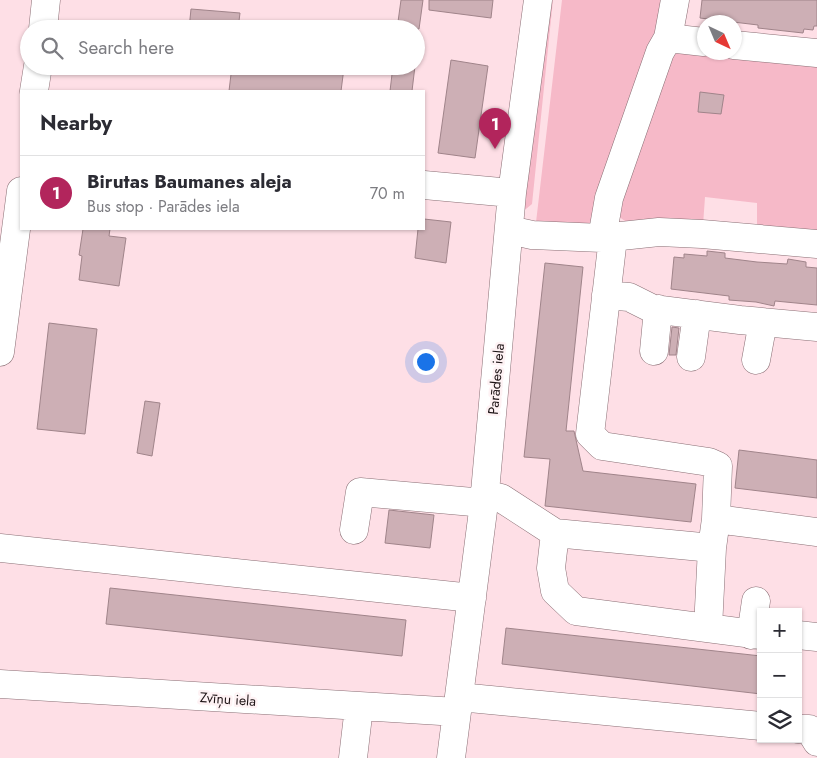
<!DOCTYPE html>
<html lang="en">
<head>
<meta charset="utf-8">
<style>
	:root { --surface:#fff; --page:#f7f7f7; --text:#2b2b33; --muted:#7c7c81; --line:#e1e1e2; --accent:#b2255c }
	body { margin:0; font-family:Jost,sans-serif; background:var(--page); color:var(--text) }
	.controls { position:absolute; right:15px; bottom:15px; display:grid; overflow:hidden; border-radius:0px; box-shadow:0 1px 4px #0004 }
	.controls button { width:45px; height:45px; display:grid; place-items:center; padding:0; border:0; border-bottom:1px solid var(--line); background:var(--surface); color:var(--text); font:25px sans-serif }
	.compass { position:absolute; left:697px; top:15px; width:45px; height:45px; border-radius:50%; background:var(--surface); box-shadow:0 1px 4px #0004; rotate:136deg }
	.you { position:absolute; left:425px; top:361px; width:18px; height:18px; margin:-12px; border:4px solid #fff; border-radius:50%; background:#1a73e8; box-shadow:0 0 0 8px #1a73e833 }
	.badge { display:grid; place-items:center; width:32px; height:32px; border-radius:50%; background:var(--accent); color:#fff; font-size:16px; font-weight:700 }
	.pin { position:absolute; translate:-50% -41px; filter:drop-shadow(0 1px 2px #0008) }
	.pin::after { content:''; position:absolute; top:26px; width:18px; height:15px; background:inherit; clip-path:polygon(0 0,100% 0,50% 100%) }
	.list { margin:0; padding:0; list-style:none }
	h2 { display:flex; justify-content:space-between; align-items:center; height:65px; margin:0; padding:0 20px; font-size:21px }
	h2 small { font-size:16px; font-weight:400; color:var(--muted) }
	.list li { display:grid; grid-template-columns:32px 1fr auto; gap:15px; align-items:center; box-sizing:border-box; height:75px; padding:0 20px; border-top:1px solid var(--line) }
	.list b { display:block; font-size:19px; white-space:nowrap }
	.list p { margin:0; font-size:16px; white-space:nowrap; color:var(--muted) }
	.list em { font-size:16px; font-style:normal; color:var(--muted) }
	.icon { flex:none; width:28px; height:28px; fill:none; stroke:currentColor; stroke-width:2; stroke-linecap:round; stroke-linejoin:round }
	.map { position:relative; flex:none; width:817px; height:758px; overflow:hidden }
	.search { position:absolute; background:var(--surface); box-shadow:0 1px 4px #0004; left:20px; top:20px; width:405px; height:55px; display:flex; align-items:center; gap:12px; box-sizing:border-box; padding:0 18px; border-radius:28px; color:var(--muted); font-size:19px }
	.panel { position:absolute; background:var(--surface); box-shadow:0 1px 4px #0004; left:20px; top:90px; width:405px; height:140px; border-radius:0px }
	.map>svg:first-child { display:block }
</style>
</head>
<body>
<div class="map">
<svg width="817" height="758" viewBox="0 0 817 758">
	<rect width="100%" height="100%" fill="#fedfe6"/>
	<path fill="#f6b9c8" d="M 553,0 L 532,204 L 521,213 L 545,28 Z
		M 562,0 L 664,0 L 656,37 L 594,220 L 588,229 L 535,231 Z
		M 685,49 L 704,52 L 727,53 L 817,61 L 817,232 L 757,227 L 757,203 L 705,197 L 703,225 L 629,224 L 618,216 L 664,67 L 672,55 Z"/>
	<path fill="#cdafb5" stroke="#a0848a" d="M 401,0 L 423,0 L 419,29 L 397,29 Z
		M 429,0 L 493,0 L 491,18 L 429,10 Z
		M 702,0 L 817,0 L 817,26 L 814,26 L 813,30 L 804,29 L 803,33 L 758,28 L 758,25 L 700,18 Z
		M 191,9 L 240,13 L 238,29 L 189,29 Z
		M 451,60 L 488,66 L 475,158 L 438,153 Z
		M 232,66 L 332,66 L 344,68 L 341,91 L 229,91 Z
		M 393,66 L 415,66 L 412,91 L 390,91 Z
		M 700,92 L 724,95 L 721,114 L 698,112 Z
		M 424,219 L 451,222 L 446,263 L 415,258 L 418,229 L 424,229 Z
		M 83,229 L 110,229 L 109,236 L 126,238 L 119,286 L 79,280 L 82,256 L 79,255 Z
		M 707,251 L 725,253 L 725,258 L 757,262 L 787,264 L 788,259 L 806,262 L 806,267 L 817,268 L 817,305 L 775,301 L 774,306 L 756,302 L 729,300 L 729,296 L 671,289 L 674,257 L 684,258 L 684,254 L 707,256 Z
		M 545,263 L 583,267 L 566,431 L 574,431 L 583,471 L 696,484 L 691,522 L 545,506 L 550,459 L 524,457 Z
		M 49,323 L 97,329 L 85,434 L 37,429 Z
		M 672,327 L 679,328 L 676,355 L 669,355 Z
		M 145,401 L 160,403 L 152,456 L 137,453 Z
		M 739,450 L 817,460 L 817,498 L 735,488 Z
		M 389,510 L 434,515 L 430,548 L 385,543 Z
		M 110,588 L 406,620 L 402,656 L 106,624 Z
		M 506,628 L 761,656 L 761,694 L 502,664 Z"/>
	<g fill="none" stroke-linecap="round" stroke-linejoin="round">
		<defs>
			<path id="minor" d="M 43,29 L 46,0
				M 668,38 L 704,42
				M 734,45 L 817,53
				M 34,91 L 38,66
				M 424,185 L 512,193
				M 509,230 L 532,235 L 602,238 L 659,232 L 702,234 L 817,244
				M 602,238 L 609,198 L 660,52 L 668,38 L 675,0
				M 613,238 L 590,434 L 602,446 L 709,462 L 718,466 L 716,519
				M 606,295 L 629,297 L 653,309 L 740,320 L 817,327
				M 654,351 L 658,309
				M 0,352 L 21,191
				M 691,357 L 697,314
				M 756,360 L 763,322
				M 485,494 L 501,498 L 555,533 L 712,548 L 716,519 L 817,532
				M 354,530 L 360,492 L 484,503
				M 555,533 L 551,568 L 555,591 L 576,611 L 761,635
				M 0,548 L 472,598
				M 708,628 L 712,548
				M 751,635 L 756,601
				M 798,635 L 817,637
				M 0,684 L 457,712
				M 459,697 L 761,726
				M 798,729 L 809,729 L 817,742
				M 353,758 L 359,707
				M 451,758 L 484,503 L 512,193 L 538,0"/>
		</defs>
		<use href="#minor" stroke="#8a6f75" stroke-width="29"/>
		<use href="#minor" stroke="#fff" stroke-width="28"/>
	</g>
	<g text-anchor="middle" stroke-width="5" stroke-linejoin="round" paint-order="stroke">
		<g font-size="14" fill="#1f1517" stroke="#fef2f4">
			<text transform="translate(496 379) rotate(-85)" y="5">Parādes iela</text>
			<text transform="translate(228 699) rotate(4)" y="5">Zvīņu iela</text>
		</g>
	</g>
</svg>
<div class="controls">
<button>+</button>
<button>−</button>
<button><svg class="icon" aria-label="layers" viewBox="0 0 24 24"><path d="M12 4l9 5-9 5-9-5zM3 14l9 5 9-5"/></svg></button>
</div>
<svg class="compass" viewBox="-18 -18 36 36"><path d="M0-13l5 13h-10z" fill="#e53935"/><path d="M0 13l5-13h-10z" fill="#7c7c81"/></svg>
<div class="you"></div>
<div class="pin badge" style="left:495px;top:149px">1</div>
<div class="search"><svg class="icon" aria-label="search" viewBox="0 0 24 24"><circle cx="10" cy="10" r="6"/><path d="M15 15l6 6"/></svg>Search here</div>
<section class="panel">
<h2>Nearby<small></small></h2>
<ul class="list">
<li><span class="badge">1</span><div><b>Birutas Baumanes aleja</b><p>Bus stop · Parādes iela</p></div><em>70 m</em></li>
</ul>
</section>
</div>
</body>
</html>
